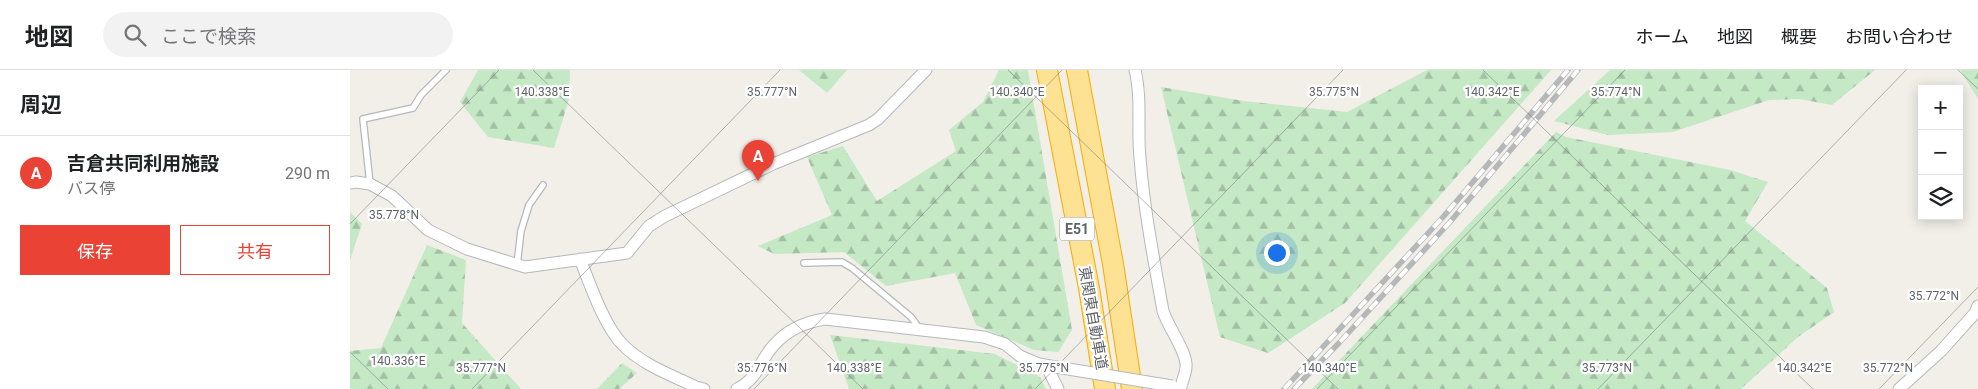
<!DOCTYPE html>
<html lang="ja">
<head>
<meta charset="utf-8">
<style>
	:root { --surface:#fff; --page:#f2f2f2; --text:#202124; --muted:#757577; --line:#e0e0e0; --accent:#ea4335 }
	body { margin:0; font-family:Roboto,"Noto Sans JP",sans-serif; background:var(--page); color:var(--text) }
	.controls { position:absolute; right:15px; top:15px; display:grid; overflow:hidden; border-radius:0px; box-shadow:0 2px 12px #0003 }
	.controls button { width:45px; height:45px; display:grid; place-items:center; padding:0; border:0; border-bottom:1px solid var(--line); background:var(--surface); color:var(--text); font:25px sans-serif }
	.you { position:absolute; left:926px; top:182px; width:18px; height:18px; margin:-12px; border:4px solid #fff; border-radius:50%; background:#1a73e8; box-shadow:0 0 0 8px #1a73e833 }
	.badge { display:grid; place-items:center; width:32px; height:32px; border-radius:50%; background:var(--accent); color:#fff; font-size:16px; font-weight:700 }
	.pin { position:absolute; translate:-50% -41px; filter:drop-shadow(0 1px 2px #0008) }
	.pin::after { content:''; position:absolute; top:26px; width:18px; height:15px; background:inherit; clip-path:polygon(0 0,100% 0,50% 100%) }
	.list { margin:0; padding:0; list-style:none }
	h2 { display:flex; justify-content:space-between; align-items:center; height:65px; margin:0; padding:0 20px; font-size:21px }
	h2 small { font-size:16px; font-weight:400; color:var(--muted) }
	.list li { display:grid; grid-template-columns:32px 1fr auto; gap:15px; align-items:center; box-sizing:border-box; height:75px; padding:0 20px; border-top:1px solid var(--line) }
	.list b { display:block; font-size:19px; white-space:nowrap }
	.list p { margin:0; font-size:16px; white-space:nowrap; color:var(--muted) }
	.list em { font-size:16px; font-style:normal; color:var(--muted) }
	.actions { display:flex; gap:10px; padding:15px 20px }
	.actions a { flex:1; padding:11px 0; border:1px solid var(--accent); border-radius:0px; text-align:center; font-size:18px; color:var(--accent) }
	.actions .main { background:var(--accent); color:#fff }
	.icon { flex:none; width:28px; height:28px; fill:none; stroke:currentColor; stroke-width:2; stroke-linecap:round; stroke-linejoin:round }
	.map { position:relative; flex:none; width:1628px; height:319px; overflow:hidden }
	header { display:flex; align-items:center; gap:30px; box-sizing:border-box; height:70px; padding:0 25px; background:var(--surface); border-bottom:1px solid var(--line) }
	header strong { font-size:24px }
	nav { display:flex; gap:28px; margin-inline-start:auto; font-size:18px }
	.search { width:350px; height:45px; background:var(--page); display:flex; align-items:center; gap:12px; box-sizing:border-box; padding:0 18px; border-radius:28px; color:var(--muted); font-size:19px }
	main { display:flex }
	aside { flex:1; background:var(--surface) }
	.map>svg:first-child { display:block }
</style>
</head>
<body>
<header>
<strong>地図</strong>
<div class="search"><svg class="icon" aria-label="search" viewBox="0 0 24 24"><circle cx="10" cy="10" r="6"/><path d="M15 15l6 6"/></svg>ここで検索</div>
<nav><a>ホーム</a><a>地図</a><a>概要</a><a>お問い合わせ</a></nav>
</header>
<main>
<aside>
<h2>周辺<small></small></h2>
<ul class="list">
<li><span class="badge">A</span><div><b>吉倉共同利用施設</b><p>バス停</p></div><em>290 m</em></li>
</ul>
<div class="actions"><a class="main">保存</a><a>共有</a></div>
</aside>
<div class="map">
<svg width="1628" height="319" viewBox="0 0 1628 319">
	<defs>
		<pattern id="forest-firs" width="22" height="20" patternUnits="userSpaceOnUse" patternTransform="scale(1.25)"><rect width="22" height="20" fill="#c5e8c5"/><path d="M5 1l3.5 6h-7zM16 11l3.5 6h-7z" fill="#a3c0a4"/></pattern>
	</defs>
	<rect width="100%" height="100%" fill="#f1efe8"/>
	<path fill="url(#forest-firs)" d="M 128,0 L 220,0 L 219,29 L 204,78 L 138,67 L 110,32 Z
		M 449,0 L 497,0 L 477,23 Z
		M 649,0 L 678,0 L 722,260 L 708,282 L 684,280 L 626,255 L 605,203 L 536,216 L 494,182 L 424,184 L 408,176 L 482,145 L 457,87 L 493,76 L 527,131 L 606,81 L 599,60 L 633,32 Z
		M 1077,0 L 1201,0 L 995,233 L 918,283 L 870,267 L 811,17 L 894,31 L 997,42 Z
		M 1260,0 L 1525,0 L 1482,35 L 1449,29 L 1419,30 L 1323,62 L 1258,65 L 1204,51 Z
		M 1610,0 L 1628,0 L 1628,29 Z
		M 1206,62 L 1216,67 L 1380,100 L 1418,112 L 1395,151 L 1477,218 L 1484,242 L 1448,267 L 1391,319 L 962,319 Z
		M 0,142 L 12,154 L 0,190 Z
		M 77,175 L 116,190 L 112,253 L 171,319 L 0,319 L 0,281 L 31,278 Z
		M 480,265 L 645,284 L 690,307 L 696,319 L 499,319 Z
		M 272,293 L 287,303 L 269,319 L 247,319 Z"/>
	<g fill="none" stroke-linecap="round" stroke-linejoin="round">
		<defs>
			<path id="lane" d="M 20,114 L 13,49 L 63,38 L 71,25 L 96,0
				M 454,193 L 492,192 L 502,198 L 561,247 L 569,258
				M 167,195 L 171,161 L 179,135 L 193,115"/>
			<path id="street" d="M 785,0 C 792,29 787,59 790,88 C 794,140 804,190 813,241 C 818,257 835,279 836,294 C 837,301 832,311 831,317
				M 0,113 L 6,112 L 20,114 L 42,126 L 78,160 L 117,179 L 175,197 L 277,183 L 299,156 L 315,146 L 423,94 L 519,55 L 528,49 L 576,0
				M 230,189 C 240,214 254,256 273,275 C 293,295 321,305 346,317 L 354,319
				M 701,296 L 700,303 L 708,319
				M 387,319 C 409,308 409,291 424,275 C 438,259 455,252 475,249 L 634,267 L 655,274 L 670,286 L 689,294 L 706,297
				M 1549,319 L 1591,281 L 1625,243 L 1628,236"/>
			<path id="highway" d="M 697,0 L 739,218 L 755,319
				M 727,0 L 763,194 L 782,319"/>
		</defs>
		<use href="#lane" stroke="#b5b8bc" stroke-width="8"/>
		<use href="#street" stroke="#b5b8bc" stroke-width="13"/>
		<use href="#highway" stroke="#f9ab00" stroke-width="22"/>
		<use href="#lane" stroke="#fff" stroke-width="5.5"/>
		<use href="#street" stroke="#fff" stroke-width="11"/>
		<use href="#highway" stroke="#fde293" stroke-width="20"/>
		<defs>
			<path id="rail" d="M 934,319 L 1094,146 L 1218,0
				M 944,319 L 989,273 L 1100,152 L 1228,0"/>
		</defs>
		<use href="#rail" stroke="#b6b7b8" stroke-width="5.5"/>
		<use href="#rail" stroke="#fff" stroke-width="4" stroke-dasharray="11" stroke-linecap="butt"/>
		<defs>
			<path id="street-bridge" d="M 706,297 L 822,316"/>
		</defs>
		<use href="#street-bridge" stroke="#b5b8bc" stroke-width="13" stroke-linecap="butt"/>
		<use href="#street-bridge" stroke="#fff" stroke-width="11"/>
	</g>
	<path fill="none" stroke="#5f6368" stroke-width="1" stroke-opacity="0.45" d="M 183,0 L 513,319M 658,0 L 988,319M 1133,0 L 1463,319M 1608,0 L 1628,19M 0,154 L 149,0M 0,282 L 38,319M 122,319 L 430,0M 404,319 L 712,0M 685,319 L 993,0M 967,319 L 1275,0M 1248,319 L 1556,0M 1529,319 L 1628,217"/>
	<g text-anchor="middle" stroke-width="4.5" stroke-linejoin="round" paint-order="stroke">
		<rect fill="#fff" stroke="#8f9295" stroke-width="1" x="709.5" y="147.5" width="35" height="23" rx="4"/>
		<g font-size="14" font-weight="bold" fill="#5f6368">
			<text x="727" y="164">E51</text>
		</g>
		<g font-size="15" fill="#5f6368" stroke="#fff">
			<text transform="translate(743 248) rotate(80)" y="5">東関東自動車道</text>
		</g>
	</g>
	<g font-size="12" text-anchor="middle" fill="#5f6368" stroke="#fff" stroke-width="4.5" stroke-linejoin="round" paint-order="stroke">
		<text x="192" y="26">140.338°E</text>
		<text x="667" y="26">140.340°E</text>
		<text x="1142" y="26">140.342°E</text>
		<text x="1266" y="26">35.774°N</text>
		<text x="422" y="26">35.777°N</text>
		<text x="984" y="26">35.775°N</text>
		<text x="44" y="149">35.778°N</text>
		<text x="1584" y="230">35.772°N</text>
		<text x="48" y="295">140.336°E</text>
		<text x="131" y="302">35.777°N</text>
		<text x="412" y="302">35.776°N</text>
		<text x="694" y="302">35.775°N</text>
		<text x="1257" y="302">35.773°N</text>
		<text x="1538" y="302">35.772°N</text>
		<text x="504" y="302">140.338°E</text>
		<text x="979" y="302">140.340°E</text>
		<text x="1454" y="302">140.342°E</text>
	</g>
</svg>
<div class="controls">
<button>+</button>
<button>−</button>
<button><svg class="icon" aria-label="layers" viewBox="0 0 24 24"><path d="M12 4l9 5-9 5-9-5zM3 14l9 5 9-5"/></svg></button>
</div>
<div class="you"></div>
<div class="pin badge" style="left:408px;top:111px">A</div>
</div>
</main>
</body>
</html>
